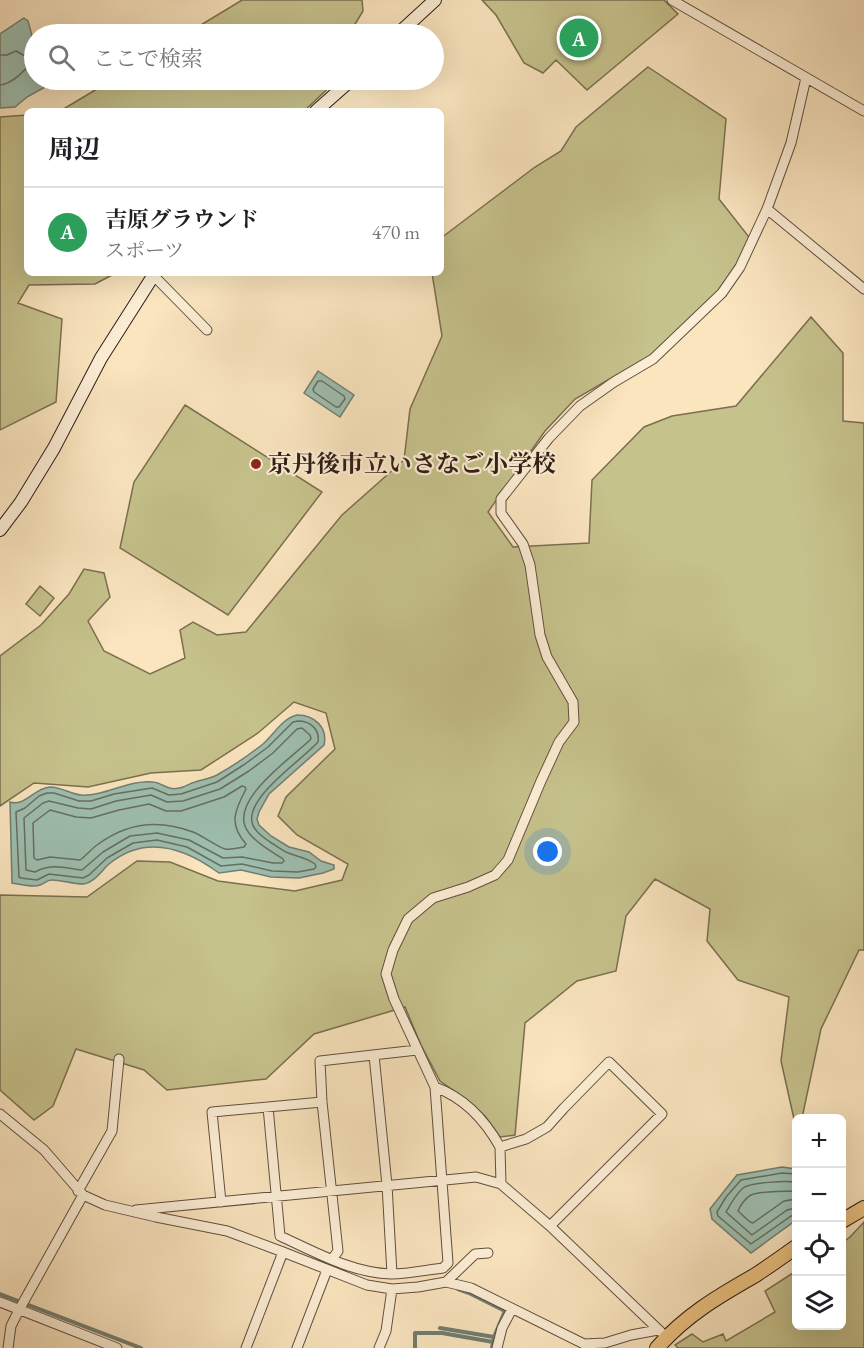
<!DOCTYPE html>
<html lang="ja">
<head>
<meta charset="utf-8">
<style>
	:root { --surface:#fff; --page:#f2f2f2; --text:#202124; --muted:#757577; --line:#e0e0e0; --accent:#8f2418 }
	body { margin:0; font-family:"EB Garamond","Noto Serif JP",serif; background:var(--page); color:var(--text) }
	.controls { position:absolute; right:18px; bottom:18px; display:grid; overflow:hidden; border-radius:9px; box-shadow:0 6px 24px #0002 }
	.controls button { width:54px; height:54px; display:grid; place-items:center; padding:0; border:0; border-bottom:2px solid var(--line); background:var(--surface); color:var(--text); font:30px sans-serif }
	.you { position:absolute; left:548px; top:852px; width:21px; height:21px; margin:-15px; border:4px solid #fff; border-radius:50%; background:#1a73e8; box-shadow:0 0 0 9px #1a73e833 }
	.badge { display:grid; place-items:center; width:39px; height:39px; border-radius:50%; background:var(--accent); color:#fff; font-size:20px; font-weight:700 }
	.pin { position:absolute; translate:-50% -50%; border:3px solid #fff; box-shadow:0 2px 6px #0006 }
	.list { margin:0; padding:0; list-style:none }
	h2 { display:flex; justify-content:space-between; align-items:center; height:78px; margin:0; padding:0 24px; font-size:26px }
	h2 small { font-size:20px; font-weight:400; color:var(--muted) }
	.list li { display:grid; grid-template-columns:39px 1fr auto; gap:18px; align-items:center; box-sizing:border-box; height:90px; padding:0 24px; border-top:2px solid var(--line) }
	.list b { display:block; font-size:22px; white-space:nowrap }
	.list p { margin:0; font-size:20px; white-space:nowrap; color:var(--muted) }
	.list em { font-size:20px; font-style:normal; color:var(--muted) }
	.icon { flex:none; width:33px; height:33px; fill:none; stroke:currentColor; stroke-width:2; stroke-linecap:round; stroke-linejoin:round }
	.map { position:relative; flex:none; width:864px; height:1348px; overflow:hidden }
	.search { position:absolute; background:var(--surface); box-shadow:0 6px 24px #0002; left:24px; top:24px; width:420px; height:66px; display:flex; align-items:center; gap:15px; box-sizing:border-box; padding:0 21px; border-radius:33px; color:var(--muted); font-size:22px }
	.panel { position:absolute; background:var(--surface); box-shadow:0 6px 24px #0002; left:24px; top:108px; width:420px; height:168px; border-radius:9px }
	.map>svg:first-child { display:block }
</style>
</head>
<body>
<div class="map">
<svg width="864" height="1348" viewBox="0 0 864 1348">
	<rect width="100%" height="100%" fill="#fae5bf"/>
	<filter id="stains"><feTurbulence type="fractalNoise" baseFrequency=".00333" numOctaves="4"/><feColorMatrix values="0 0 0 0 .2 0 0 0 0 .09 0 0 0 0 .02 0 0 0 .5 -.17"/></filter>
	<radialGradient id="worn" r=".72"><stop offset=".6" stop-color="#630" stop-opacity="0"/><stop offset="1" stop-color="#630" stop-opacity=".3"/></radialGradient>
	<path fill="#c6c28c" stroke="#7b6f50" stroke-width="1.5" d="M 242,0 L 362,0 L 363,11 L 349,34 L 186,34 Z
		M 482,0 L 664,0 L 678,14 L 587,90 L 556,60 L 543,73 L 524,63 L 496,15 Z
		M 648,67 L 726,119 L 719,199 L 749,237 L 737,265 L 719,291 L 651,355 L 575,399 L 545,431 L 488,512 L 513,547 L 589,543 L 592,480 L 644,427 L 672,416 L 736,406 L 811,317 L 843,353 L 843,421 L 864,423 L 864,950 L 859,950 L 821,1029 L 802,1118 L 796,1118 L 796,1128 L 781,1061 L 789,997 L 738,980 L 707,941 L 710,909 L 655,879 L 626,916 L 616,971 L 577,981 L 525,1023 L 515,1135 L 500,1137 L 485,1116 L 466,1099 L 440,1081 L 421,1045 L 405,1007 L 314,1034 L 266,1079 L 167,1090 L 144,1070 L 76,1049 L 53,1106 L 34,1120 L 0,1090 L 0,895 L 87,897 L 137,861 L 170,862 L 218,881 L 295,891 L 342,880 L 348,864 L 297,835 L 278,816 L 286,797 L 335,749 L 326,713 L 294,702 L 258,733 L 201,770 L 151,773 L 88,787 L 34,783 L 0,806 L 0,656 L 41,625 L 69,594 L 84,569 L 104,573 L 110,597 L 88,621 L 104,651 L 150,674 L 185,658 L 180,630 L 193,622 L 217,635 L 246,632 L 342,515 L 404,460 L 410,409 L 442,336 L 432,273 L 441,273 L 441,238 L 535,167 L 561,151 L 576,127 Z
		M 112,80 L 337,80 L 304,111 L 60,111 Z
		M 27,115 L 27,273 L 116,273 L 95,284 L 29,285 L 18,303 L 62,319 L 56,402 L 0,430 L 0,117 Z
		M 185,405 L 322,492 L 228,615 L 120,548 L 134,482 Z
		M 40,586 L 54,598 L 40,616 L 26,604 Z
		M 864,1222 L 864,1348 L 678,1348 L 675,1345 L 692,1334 L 703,1342 L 723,1334 L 726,1341 L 775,1312 L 765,1291 L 796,1271 L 796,1326 L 842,1326 L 842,1243 L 850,1237 Z"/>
	<path fill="#9ebfb0" stroke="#727e72" stroke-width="1.5" d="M 24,18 L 28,21 L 34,43 L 34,80 L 45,80 L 47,86 L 27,97 L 15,107 L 0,108 L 0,34 Z
		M 318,371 L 354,395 L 340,417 L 304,393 Z
		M 297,715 C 315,715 328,728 324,745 L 269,794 L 259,812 L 257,819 L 259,825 L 271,836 L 289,847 L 309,852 L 321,861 L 334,865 L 334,869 L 323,873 L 299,878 L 271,877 L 241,870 L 219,873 C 185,848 145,834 109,864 C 102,870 95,882 84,884 C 77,885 61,880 52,880 C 47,880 45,883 40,885 C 33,888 20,884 12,883 L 10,802 C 25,807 34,788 50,787 C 61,787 71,794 81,795 C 103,797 130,779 153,782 C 163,783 168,791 179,788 C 183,788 187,785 192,783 C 200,780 209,779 217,775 C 233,766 249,755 263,744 C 274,734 283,718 297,715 Z
		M 782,1167 L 796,1169 L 796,1220 L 751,1253 L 712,1219 L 710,1209 L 737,1175 Z"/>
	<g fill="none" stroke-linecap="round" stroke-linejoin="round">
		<path stroke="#676e62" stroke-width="1.5" d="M 0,55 L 7,55 L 16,51 L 25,56 L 31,58 L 33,60 C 26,70 12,84 0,85
			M 318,381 L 322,381 L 344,396 L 345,399 L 339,407 L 336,407 L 314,392 L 313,389 Z
			M 298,721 C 310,721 320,729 318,742 C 302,760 247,796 252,822 C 253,830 263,837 270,842 C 275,845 280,849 286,852 C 297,857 305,857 315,864 L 316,867 L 314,869 L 298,872 L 272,871 L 242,864 L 221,866 L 187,847 L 157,840 L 133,843 L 107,858 L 89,875 L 83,878 L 49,874 L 37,880 L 21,878 L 19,877 L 16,812 L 25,808 L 39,796 L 47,793 L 54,793 L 79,801 L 91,801 L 114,794 L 152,788 L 169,795 L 181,794 L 217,782 L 245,764 L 268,747 L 293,722 Z
			M 302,728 L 310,735 L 311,739 C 293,757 224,803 249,833 C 257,844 271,851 283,859 L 284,861 L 282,863 L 273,863 L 242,857 L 223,858 L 189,840 L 157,833 L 130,836 L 103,852 L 82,870 C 64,868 52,863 35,872 L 26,870 L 24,818 L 43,803 L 49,801 L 78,808 L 91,809 L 116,801 L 151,795 L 167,802 L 183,801 L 220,789 L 249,771 L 273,753 L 297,729 Z
			M 242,786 L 245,787 L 246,789 C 235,810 228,824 246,844 L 244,847 C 238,848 231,850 225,849 C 218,847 201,835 193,832 C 159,819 126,823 97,845 C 91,849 86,856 80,860 L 50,857 L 37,860 L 34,858 L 33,823 L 50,810 L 76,817 L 91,818 L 119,810 L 149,804 L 166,811 L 181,811 L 224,797 Z
			M 796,1174 L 782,1173 L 741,1180 L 726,1197 L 717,1212 L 718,1216 L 751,1244 L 791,1216 L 796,1215
			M 796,1182 C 785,1181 752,1182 743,1188 C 736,1194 730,1205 726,1212 L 752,1235 L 787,1210 L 796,1208
			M 796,1191 C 785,1191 761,1191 751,1195 C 745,1198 740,1206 738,1211 L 750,1222 L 753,1223 L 784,1201 L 796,1199"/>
		<path stroke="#727e72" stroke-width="4" d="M 458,1289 L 469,1293 L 505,1311 L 494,1337 L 492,1348
			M 0,1294 L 141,1348
			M 440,1328 L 494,1337
			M 415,1348 L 415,1333 L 442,1333 L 493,1342"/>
		<defs>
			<path id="street" d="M 672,0 L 864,111
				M 767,209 L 864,289
				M 153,275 L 207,330
				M 374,1055 L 387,1185 L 392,1274
				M 435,1087 C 465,1098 485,1120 500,1147
				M 268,1107 L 280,1236 C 315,1252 352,1273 391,1274 C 408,1274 426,1270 443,1268 L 448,1263 L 435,1087 L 394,999 L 386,974 L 393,950 L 408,919 L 433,898 L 468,887 L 495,875 L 508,860 L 541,781 L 559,742 L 574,722 L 573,702 L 547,657 L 540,635 L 530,565 L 523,544 L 501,513 L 501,499 L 549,438 L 580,406 L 614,382 L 653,359 L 722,293 L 740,267 L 767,209 L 791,143 L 806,78
				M 0,1114 L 44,1150 L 83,1195 L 105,1205 L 156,1217 L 227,1231 L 283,1252 L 367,1285 L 392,1289 L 418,1287 L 446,1282 L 471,1288 L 584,1344 L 605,1343 L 631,1335 L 658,1330
				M 501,1184 L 500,1147 L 526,1139 L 547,1127 L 564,1108 L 609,1062 L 662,1114 L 550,1226
				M 78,1191 L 112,1131 L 119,1059
				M 221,1202 L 212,1112 L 322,1102
				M 136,1210 L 476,1177 L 501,1184 L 550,1226 L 661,1332
				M 332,1259 L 338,1251 L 322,1102 L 320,1061 L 417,1050
				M 446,1282 L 475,1254 L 488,1253
				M 0,1302 L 117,1348
				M 8,1348 L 11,1326 L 19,1310 L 83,1195
				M 246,1348 L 283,1252
				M 297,1348 L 327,1270
				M 379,1348 L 386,1331 L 392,1289
				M 497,1348 L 502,1328 L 512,1309"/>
			<path id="secondary" d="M 398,34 L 435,0
				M 316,111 L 351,80
				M 0,530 L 21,502 L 54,448 L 101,358 L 155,273"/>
			<path id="primary" d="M 842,1221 L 864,1208
				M 657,1348 C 685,1316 717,1297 754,1276 C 768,1267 782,1257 796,1247"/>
		</defs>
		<use href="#street" stroke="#624e40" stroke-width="11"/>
		<use href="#secondary" stroke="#301c15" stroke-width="14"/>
		<use href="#primary" stroke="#301c15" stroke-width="16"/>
		<use href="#street" stroke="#fceed5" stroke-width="9"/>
		<use href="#secondary" stroke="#fceed5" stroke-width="12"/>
		<use href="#primary" stroke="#edc280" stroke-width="14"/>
	</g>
	<circle fill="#8f2418" stroke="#fceed5" stroke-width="2" cx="256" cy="464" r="6"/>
	<g text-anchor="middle" stroke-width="4.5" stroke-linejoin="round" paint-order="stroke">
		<g font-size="24" font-weight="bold" fill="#301c15" stroke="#fceed5" text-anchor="start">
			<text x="268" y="472">京丹後市立いさなご小学校</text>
		</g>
	</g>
	<rect width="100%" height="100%" filter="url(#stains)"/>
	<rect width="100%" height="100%" fill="url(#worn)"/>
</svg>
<div class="controls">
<button>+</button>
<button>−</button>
<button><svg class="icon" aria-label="locate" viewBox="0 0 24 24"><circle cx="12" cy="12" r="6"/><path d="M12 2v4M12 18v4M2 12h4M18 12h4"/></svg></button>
<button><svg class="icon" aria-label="layers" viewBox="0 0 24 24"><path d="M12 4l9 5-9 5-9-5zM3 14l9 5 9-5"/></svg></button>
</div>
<div class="you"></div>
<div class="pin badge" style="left:579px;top:38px;background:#2e9e5b">A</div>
<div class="search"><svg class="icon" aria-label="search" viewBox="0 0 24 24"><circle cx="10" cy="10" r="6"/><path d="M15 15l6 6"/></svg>ここで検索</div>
<section class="panel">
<h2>周辺<small></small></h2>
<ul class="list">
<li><span class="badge" style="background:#2e9e5b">A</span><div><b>吉原グラウンド</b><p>スポーツ</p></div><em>470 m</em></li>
</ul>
</section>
</div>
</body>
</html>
